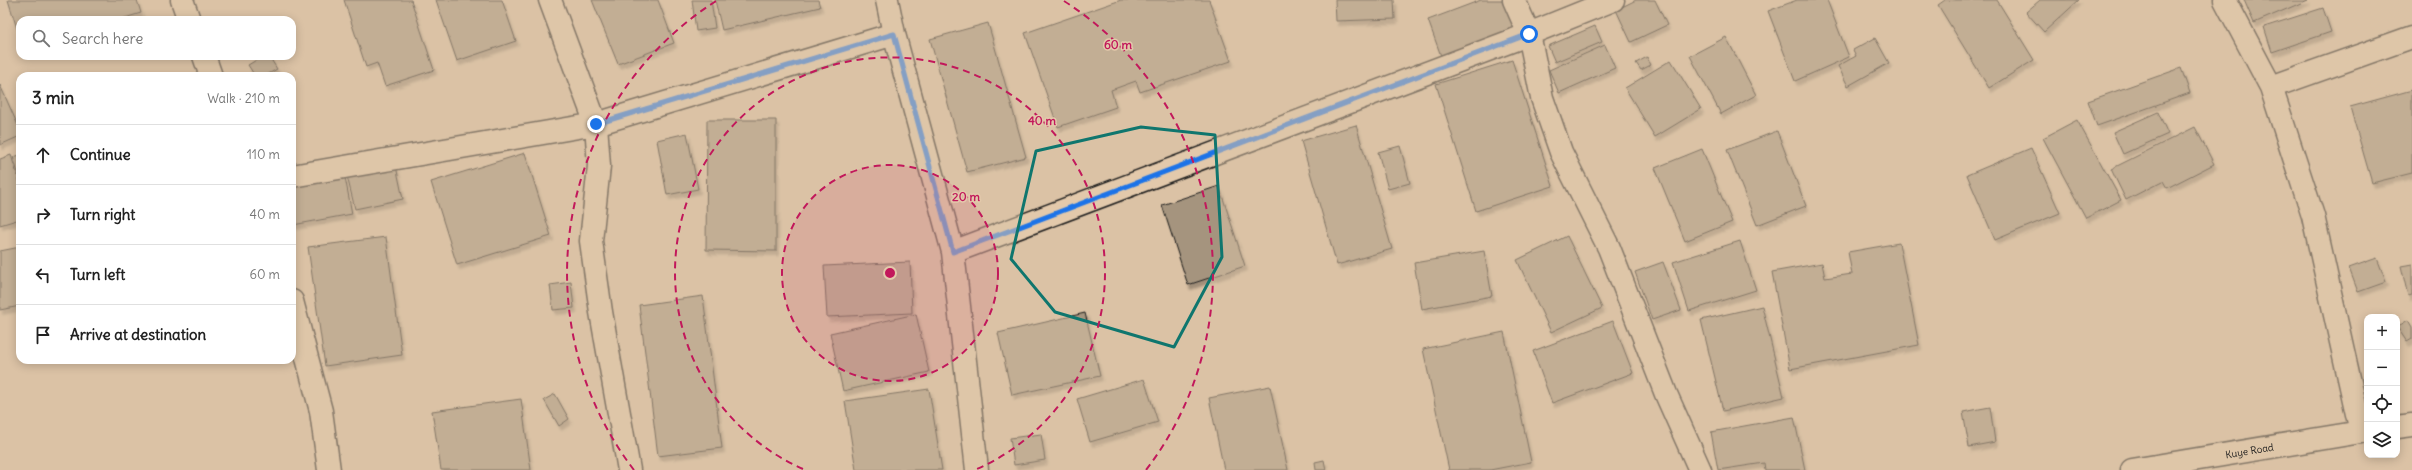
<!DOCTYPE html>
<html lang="en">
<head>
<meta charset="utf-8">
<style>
	:root { --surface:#fff; --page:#f2f2f2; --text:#222; --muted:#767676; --line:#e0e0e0 }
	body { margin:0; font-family:Delius,sans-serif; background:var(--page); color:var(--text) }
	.controls { position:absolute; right:12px; bottom:12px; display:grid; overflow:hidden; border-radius:8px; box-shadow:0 2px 10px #0003 }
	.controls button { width:36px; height:36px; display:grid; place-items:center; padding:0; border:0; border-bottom:1px solid var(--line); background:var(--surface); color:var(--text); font:20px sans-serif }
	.stop { position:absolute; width:12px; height:12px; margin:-9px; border:3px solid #1a73e8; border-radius:50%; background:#fff }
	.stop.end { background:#1a73e8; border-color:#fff; box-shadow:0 1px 4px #0008 }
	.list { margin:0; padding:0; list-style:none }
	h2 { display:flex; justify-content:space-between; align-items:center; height:52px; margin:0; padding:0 16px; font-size:17px }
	h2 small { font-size:13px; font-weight:400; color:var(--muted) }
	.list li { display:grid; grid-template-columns:26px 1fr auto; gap:12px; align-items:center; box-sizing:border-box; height:60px; padding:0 16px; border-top:1px solid var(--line) }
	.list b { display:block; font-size:15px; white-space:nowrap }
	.list em { font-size:13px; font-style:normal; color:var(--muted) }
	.icon { flex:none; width:22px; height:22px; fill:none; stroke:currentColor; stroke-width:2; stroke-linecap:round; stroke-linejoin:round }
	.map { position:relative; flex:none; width:2412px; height:470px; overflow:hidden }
	.search { position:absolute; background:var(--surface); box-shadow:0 2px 10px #0003; left:16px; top:16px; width:280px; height:44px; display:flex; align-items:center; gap:10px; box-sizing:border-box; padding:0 14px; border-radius:12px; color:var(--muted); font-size:15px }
	.panel { position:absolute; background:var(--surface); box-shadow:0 2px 10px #0003; left:16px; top:72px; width:280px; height:292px; border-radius:12px }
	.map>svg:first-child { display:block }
</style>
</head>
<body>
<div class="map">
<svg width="2412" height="470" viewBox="0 0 2412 470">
	<defs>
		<filter id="shadow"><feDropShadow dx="2.5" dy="4.5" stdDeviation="1" flood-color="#0004"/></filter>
	</defs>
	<rect width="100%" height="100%" fill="#dbc2a5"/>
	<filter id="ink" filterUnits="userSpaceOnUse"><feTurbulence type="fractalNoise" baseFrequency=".025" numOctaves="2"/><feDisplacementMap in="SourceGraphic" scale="8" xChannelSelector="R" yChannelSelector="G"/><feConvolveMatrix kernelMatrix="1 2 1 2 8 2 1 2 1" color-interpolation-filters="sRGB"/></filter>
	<g filter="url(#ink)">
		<path fill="#a5947e" stroke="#1c1c1c" filter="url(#shadow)" d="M 8,0 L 137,0 L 141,13 L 118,20 L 20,20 L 20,38 Z
			M 344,0 L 411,0 L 434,70 L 385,86 L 377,63 L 366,67 Z
			M 436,0 L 502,0 L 516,41 L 457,61 Z
			M 592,0 L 658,0 L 674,43 L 618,64 Z
			M 692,0 L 711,0 L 715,28 L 696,31 Z
			M 715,0 L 818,0 L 820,7 L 722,30 Z
			M 1121,0 L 1209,0 L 1231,61 L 1140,92 L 1136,81 L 1111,90 L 1116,107 L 1058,127 L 1025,33 Z
			M 1335,0 L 1394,0 L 1395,19 L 1336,21 Z
			M 1481,0 L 1503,0 L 1514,28 L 1441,56 L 1428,20 Z
			M 1636,0 L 1655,0 L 1667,25 L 1631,42 L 1616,10 Z
			M 1797,0 L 1827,0 L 1849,57 L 1795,81 L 1768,11 Z
			M 1945,0 L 1997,0 L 2034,60 L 1989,88 L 1938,5 Z
			M 2040,0 L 2079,0 L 2044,32 L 2026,12 Z
			M 2244,0 L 2308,0 L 2254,23 Z
			M 2323,8 L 2331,32 L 2272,52 L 2264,27 Z
			M 988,23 L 1026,157 L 967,172 L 930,39 Z
			M 1595,26 L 1602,42 L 1555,62 L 1548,46 Z
			M 1726,37 L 1756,95 L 1721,114 L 1690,56 Z
			M 1875,38 L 1889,63 L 1848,86 L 1838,66 L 1856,56 L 1853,50 Z
			M 1605,45 L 1615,68 L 1559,93 L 1549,70 Z
			M 263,56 L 269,56 L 277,69 L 265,76 L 255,76 L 248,65 Z
			M 1647,57 L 1651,65 L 1641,70 L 1636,63 Z
			M 1512,60 L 1553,186 L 1476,211 L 1436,84 Z
			M 1671,60 L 1701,109 L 1655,137 L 1625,88 Z
			M 2181,68 L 2190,93 L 2097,126 L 2088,101 Z
			M 0,85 L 20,130 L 20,136 L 0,145 Z
			M 2412,90 L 2412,173 L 2372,183 L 2350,107 Z
			M 2158,112 L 2168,134 L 2123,154 L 2113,132 Z
			M 707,120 L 776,120 L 776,251 L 706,250 Z
			M 2077,120 L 2121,200 L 2086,218 L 2043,138 Z
			M 1356,125 L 1392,249 L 1337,265 L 1301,141 Z
			M 2195,127 L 2214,164 L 2167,188 L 2163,181 L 2126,200 L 2111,169 Z
			M 1777,131 L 1806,206 L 1757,225 L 1727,150 Z
			M 687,133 L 698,189 L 667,195 L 657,140 Z
			M 1400,146 L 1410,183 L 1388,189 L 1378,152 Z
			M 2031,148 L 2060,213 L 1995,240 L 1967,175 Z
			M 1702,149 L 1732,222 L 1685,241 L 1655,168 Z
			M 525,153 L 551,236 L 457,265 L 431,182 Z
			M 11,155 L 20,184 L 20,219 L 0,225 L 0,159 Z
			M 20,155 L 20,179 L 13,157 Z
			M 396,166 L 403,199 L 355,209 L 347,176 Z
			M 345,177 L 352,214 L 293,225 L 292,186 Z
			M 1219,186 L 1245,266 L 1188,285 L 1162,205 Z
			M 1567,236 L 1602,308 L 1551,332 L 1517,260 Z
			M 386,237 L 402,355 L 325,366 L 308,247 Z
			M 1740,241 L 1756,290 L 1689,311 L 1673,262 Z
			M 1899,243 L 1919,345 L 1790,369 L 1772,272 L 1822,263 L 1825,278 L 1852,274 L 1848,252 Z
			M 20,247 L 20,306 L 0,310 L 0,251 Z
			M 1484,251 L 1492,296 L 1422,309 L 1414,263 Z
			M 2377,258 L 2386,282 L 2358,292 L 2349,268 Z
			M 910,262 L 912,313 L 827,317 L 824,266 Z
			M 1663,262 L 1681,310 L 1652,320 L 1635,272 Z
			M 2412,264 L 2412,295 L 2408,296 L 2401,266 Z
			M 571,282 L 574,308 L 553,310 L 550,285 Z
			M 703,296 L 722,448 L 658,456 L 639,305 Z
			M 1762,306 L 1784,397 L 1723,411 L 1701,320 Z
			M 1085,313 L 1100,376 L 1012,395 L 998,333 Z
			M 916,314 L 929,372 L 843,391 L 830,333 Z
			M 2408,320 L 2412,327 L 2412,339 L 2407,342 L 2397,327 Z
			M 1613,321 L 1633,373 L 1552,403 L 1533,351 Z
			M 1504,332 L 1531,462 L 1490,470 L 1449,470 L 1423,349 Z
			M 1144,379 L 1158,422 L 1090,442 L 1077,399 Z
			M 1270,386 L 1288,470 L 1224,470 L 1209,398 Z
			M 929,389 L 942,470 L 856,470 L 845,401 Z
			M 555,394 L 569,419 L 559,426 L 544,400 Z
			M 521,399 L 531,470 L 441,470 L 432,411 Z
			M 1990,407 L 1995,442 L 1969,447 L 1963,412 Z
			M 1794,417 L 1805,470 L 1765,470 L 1764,463 L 1718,470 L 1711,432 Z
			M 1041,434 L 1045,460 L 1014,465 L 1010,438 Z
			M 1324,460 L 1326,470 L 1316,470 L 1315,462 Z"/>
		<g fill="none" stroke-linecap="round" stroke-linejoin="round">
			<defs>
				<path id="minor" d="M 182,0 L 189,20
					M 550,0 L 596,124 L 599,166 L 591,241 L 601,312 L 629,470
					M 887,0 L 894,34 L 953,252 L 977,470
					M 1514,0 L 1529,34 L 1542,98 L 1561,152 L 1609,248 L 1666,394 L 1700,470
					M 2225,0 L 2271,87 L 2313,216 L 2361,432
					M 204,56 L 211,76
					M 2271,87 L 2412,37
					M 292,176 L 596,124 L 894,34
					M 953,252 L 1514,40 L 1613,0
					M 292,301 L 321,411 L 329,470"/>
				<g id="tertiary">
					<path d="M 2397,427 L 2412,425"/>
					<path id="s1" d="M 2132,470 L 2367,431"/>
				</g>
			</defs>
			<use href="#minor" stroke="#1c1c1c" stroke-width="25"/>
			<use href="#tertiary" stroke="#1c1c1c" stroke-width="25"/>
			<use href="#minor" stroke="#e3c9ab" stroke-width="22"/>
			<use href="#tertiary" stroke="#e3c9ab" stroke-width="22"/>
		</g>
	</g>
	<g fill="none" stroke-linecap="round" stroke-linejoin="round" filter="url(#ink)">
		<path stroke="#1a73e8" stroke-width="5" d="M 596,124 L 894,34 L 953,252 L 1529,34"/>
	</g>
	<path d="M0 0H2412V470H0ZM 1141,127 L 1215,135 L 1222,257 L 1174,347 L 1055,312 L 1011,259 L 1036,151 Z" fill="#dbc2a5" fill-opacity=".55" fill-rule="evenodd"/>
	<path fill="none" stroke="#0f766e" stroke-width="3" stroke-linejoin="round" d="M 1141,127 L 1215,135 L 1222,257 L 1174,347 L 1055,312 L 1011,259 L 1036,151 Z"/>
	<circle cx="890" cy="273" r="108" fill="#c2185b" fill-opacity=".12"/>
	<g fill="none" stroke="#c2185b" stroke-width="2" stroke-dasharray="7 5">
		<circle cx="890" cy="273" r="108"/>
		<path d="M803 469A215 215 0 1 1 977 469"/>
		<path d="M634 470A323 323 0 0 1 716 1M1064 1A323 323 0 0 1 1146 470"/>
	</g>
	<g text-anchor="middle" stroke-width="3" stroke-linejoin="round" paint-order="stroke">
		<g font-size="10" fill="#1c1c1c" stroke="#e3c9ab">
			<text dy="4" stroke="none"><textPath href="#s1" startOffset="119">Kuye Road</textPath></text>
		</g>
	</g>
	<circle cx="890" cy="273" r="6" fill="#c2185b" stroke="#e3c9ab" stroke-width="2"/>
	<g font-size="12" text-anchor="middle" font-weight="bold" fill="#c2185b" stroke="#e3c9ab" stroke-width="3" stroke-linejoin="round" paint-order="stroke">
		<text x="1118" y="49">60 m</text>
		<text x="1042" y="125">40 m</text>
		<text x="966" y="201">20 m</text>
	</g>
</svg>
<div class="controls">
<button>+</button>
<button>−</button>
<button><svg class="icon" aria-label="locate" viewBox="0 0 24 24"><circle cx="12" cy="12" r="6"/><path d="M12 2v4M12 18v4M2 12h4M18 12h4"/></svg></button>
<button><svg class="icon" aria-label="layers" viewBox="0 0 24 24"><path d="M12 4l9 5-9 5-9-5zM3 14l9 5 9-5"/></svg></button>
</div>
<div class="stop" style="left:1529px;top:34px"></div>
<div class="stop end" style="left:596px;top:124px"></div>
<div class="search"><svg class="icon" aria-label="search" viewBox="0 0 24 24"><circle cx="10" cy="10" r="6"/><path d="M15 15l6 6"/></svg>Search here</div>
<section class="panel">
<h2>3 min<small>Walk · 210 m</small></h2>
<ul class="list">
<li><svg class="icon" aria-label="ahead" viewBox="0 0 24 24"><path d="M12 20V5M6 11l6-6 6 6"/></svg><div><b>Continue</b></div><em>110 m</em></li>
<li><svg class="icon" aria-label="right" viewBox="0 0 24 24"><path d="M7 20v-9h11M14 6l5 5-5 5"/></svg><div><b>Turn right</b></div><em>40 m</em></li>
<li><svg class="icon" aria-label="left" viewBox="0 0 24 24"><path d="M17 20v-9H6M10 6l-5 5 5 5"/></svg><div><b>Turn left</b></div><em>60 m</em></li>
<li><svg class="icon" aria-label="arrive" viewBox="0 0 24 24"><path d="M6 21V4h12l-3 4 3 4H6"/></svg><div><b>Arrive at destination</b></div></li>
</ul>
</section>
</div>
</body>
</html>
